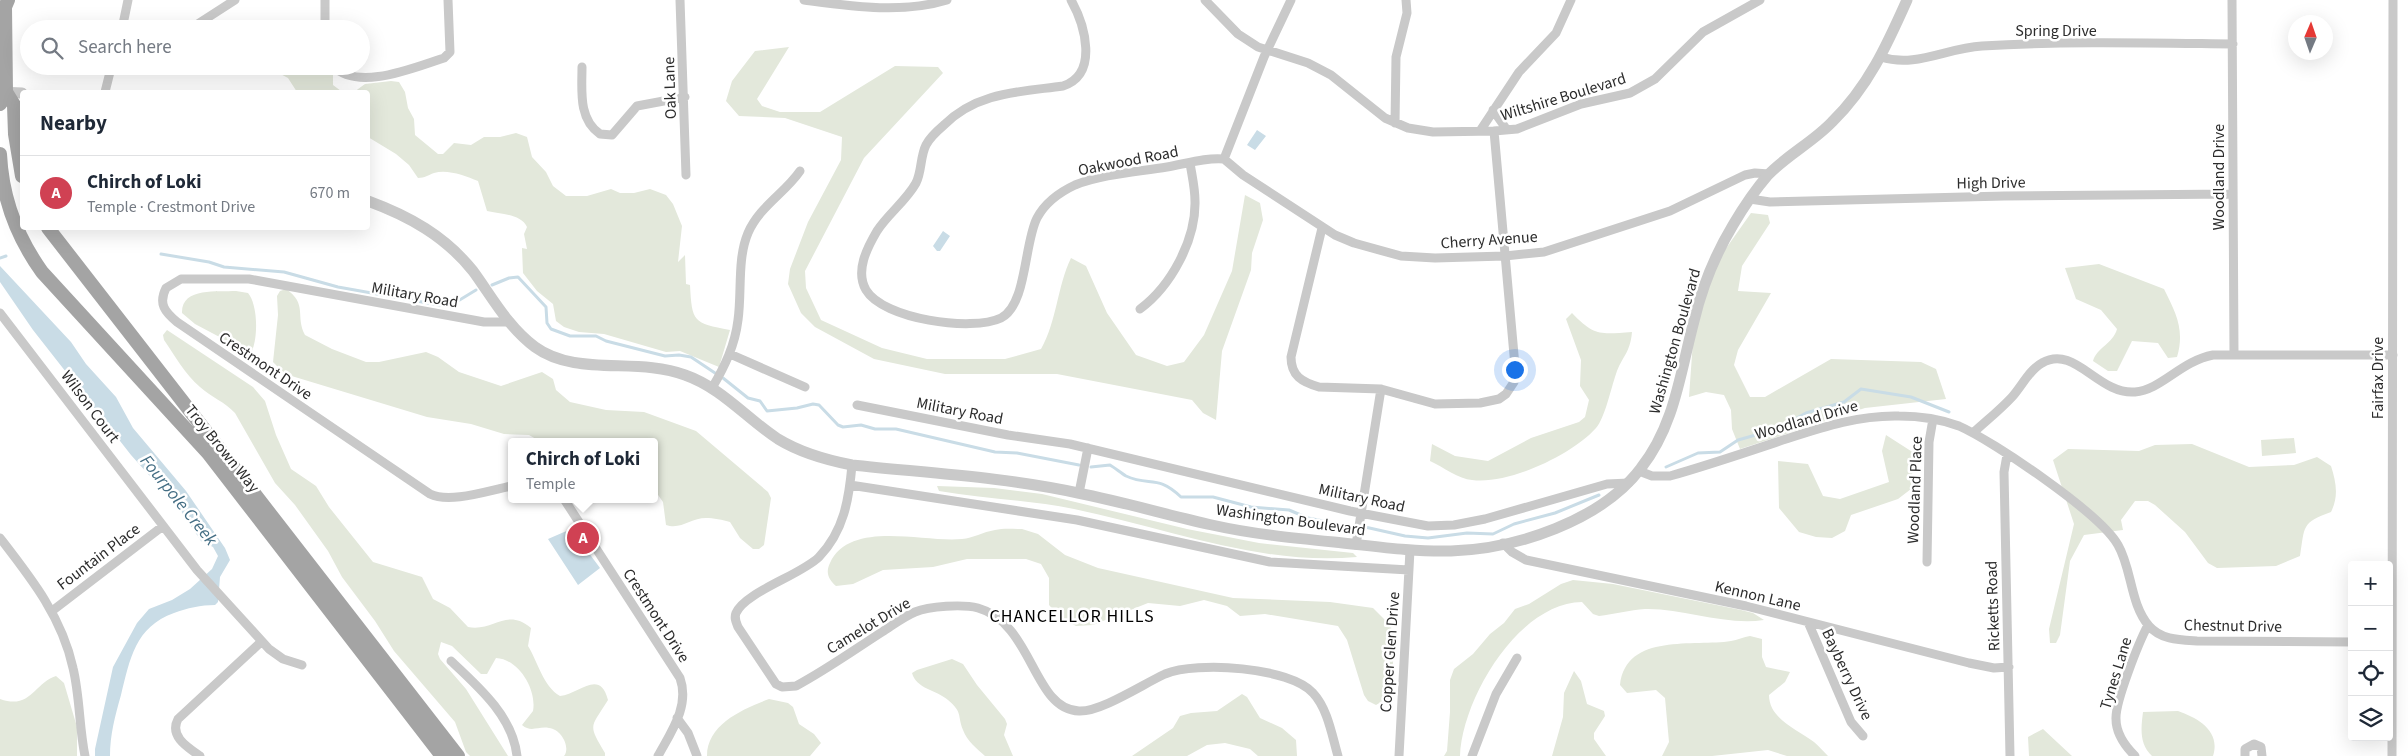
<!DOCTYPE html>
<html lang="en">
<head>
<meta charset="utf-8">
<style>
	:root { --surface:#fff; --page:#f2f2f3; --text:#1f2937; --muted:#747a83; --line:#e0e1e3; --accent:#d04153 }
	body { margin:0; font-family:"Source Sans 3",sans-serif; background:var(--page); color:var(--text) }
	.controls { position:absolute; right:15px; bottom:15px; display:grid; overflow:hidden; border-radius:5px; box-shadow:0 5px 20px #0002 }
	.controls button { width:45px; height:45px; display:grid; place-items:center; padding:0; border:0; border-bottom:1px solid var(--line); background:var(--surface); color:var(--text); font:25px sans-serif }
	.compass { position:absolute; left:2288px; top:15px; width:45px; height:45px; border-radius:50%; background:var(--surface); box-shadow:0 5px 20px #0002; rotate:2deg }
	.you { position:absolute; left:1514px; top:369px; width:18px; height:18px; margin:-12px; border:4px solid #fff; border-radius:50%; background:#1a73e8; box-shadow:0 0 0 8px #1a73e833 }
	.badge { display:grid; place-items:center; width:32px; height:32px; border-radius:50%; background:var(--accent); color:#fff; font-size:16px; font-weight:700 }
	.pin { position:absolute; translate:-50% -50%; border:2px solid #fff; box-shadow:0 1px 5px #0006 }
	.popup { position:absolute; left:508px; top:438px; width:150px; height:65px; box-sizing:border-box; display:grid; place-content:center; border-radius:5px; background:var(--surface); filter:drop-shadow(0 1px 4px #0005); font-size:16px; white-space:nowrap; color:var(--muted) }
	.popup b { font-size:19px; color:var(--text) }
	.popup::after { content:''; position:absolute; left:50%; top:100%; margin-left:-10px; border:10px solid transparent; border-top-color:var(--surface) }
	.list { margin:0; padding:0; list-style:none }
	h2 { display:flex; justify-content:space-between; align-items:center; height:65px; margin:0; padding:0 20px; font-size:21px }
	h2 small { font-size:16px; font-weight:400; color:var(--muted) }
	.list li { display:grid; grid-template-columns:32px 1fr auto; gap:15px; align-items:center; box-sizing:border-box; height:75px; padding:0 20px; border-top:1px solid var(--line) }
	.list b { display:block; font-size:19px; white-space:nowrap }
	.list p { margin:0; font-size:16px; white-space:nowrap; color:var(--muted) }
	.list em { font-size:16px; font-style:normal; color:var(--muted) }
	.icon { flex:none; width:28px; height:28px; fill:none; stroke:currentColor; stroke-width:2; stroke-linecap:round; stroke-linejoin:round }
	.map { position:relative; flex:none; width:2408px; height:756px; overflow:hidden }
	.search { position:absolute; background:var(--surface); box-shadow:0 5px 20px #0002; left:20px; top:20px; width:350px; height:55px; display:flex; align-items:center; gap:12px; box-sizing:border-box; padding:0 18px; border-radius:28px; color:var(--muted); font-size:19px }
	.panel { position:absolute; background:var(--surface); box-shadow:0 5px 20px #0002; left:20px; top:90px; width:350px; height:140px; border-radius:5px }
	.map>svg:first-child { display:block }
</style>
</head>
<body>
<div class="map">
<svg width="2408" height="756" viewBox="0 0 2408 756">
	<rect width="100%" height="100%" fill="#fff"/>
	<path fill="#e3e8db" d="M 789,47 L 757,99 L 762,106 L 780,112 L 820,112 L 895,66 L 938,67 L 943,73 L 864,158 L 805,271 L 806,288 L 821,320 L 882,348 L 927,359 L 1005,359 L 1041,349 C 1057,321 1057,287 1071,258 L 1086,266 L 1107,313 L 1136,355 L 1167,366 L 1184,362 L 1204,335 L 1232,271 L 1245,195 L 1260,203 L 1263,220 L 1252,253 L 1251,270 L 1222,351 L 1216,420 L 1203,413 L 1192,400 L 1057,374 L 945,374 L 874,359 L 815,327 L 801,313 L 788,284 L 790,269 L 808,222 L 841,160 L 842,137 L 785,118 L 739,116 L 726,101 L 732,81 L 755,51 Z
		M 310,66 L 327,66 L 333,72 L 333,85 L 341,91 L 349,92 L 297,92 L 288,78 L 273,70 L 276,67 L 298,69 Z
		M 391,81 L 399,82 L 405,92 L 408,108 L 414,119 L 415,135 L 438,154 L 443,154 L 454,143 L 471,145 L 484,137 L 500,137 L 516,133 L 527,137 L 532,157 L 546,172 L 553,186 L 566,196 L 587,196 L 611,189 L 620,193 L 634,193 L 650,189 L 666,195 L 673,204 L 682,226 L 678,262 L 685,255 L 686,284 L 690,285 C 692,322 693,323 730,330 L 719,367 L 680,351 L 666,352 L 604,334 L 579,332 L 564,327 L 556,321 L 553,304 L 537,291 L 523,273 L 522,248 L 527,249 L 524,234 L 527,227 C 521,214 500,214 487,211 L 478,181 C 465,176 448,169 434,173 C 428,175 425,178 418,178 L 409,165 L 396,154 L 368,137 L 368,92 L 354,92 L 365,84 Z
		M 1751,213 L 1768,215 L 1770,223 L 1742,266 L 1738,291 L 1771,293 L 1738,350 L 1734,365 L 1750,397 L 1765,397 L 1831,359 L 1921,362 L 1936,369 L 1946,399 L 1865,408 L 1740,449 L 1732,429 L 1731,410 L 1724,395 L 1706,392 L 1689,397 L 1693,341 L 1715,264 Z
		M 2099,264 L 2164,289 C 2176,313 2185,330 2177,357 L 2168,358 L 2158,343 L 2132,341 L 2117,371 L 2108,371 L 2093,361 C 2097,347 2113,344 2117,329 L 2101,310 L 2076,299 L 2065,268 Z
		M 286,289 C 308,304 295,316 305,335 L 332,349 L 366,362 L 379,362 L 426,352 L 438,357 L 459,372 L 501,386 L 542,372 L 553,379 L 556,390 L 570,402 L 606,410 L 644,412 L 696,431 L 768,492 L 771,498 L 764,545 L 759,549 L 753,549 L 740,538 L 730,522 C 723,520 713,518 706,518 C 691,518 681,530 666,525 L 663,502 L 656,492 L 654,442 L 551,442 L 536,439 L 529,435 L 504,434 L 471,424 L 427,417 L 285,374 L 273,362 L 278,315 L 277,296 L 280,291 Z
		M 236,291 L 248,293 C 258,305 258,337 252,351 L 246,351 L 195,324 L 182,313 C 181,287 218,292 236,291 Z
		M 1572,313 C 1595,337 1601,334 1632,332 C 1630,354 1622,356 1616,374 C 1611,388 1605,418 1596,428 C 1572,455 1508,485 1472,480 C 1459,479 1443,467 1430,461 L 1432,444 L 1455,456 L 1488,461 L 1531,438 L 1579,422 L 1585,417 L 1589,400 L 1580,386 L 1581,360 L 1566,319 Z
		M 167,330 L 253,387 L 265,401 L 276,435 L 291,469 L 316,486 L 329,507 L 373,562 L 422,577 L 433,599 L 450,608 L 468,627 C 494,632 506,607 531,628 L 528,646 C 538,662 543,686 560,696 C 579,694 600,668 608,700 C 591,728 587,723 605,753 L 605,756 L 564,756 C 571,747 561,729 549,728 C 538,726 531,733 522,725 L 533,711 C 537,690 519,659 496,658 L 487,674 L 481,674 L 452,646 L 441,642 L 438,654 L 440,659 L 466,689 L 508,756 L 470,756 L 466,752 L 455,722 L 394,651 L 375,621 L 342,577 L 328,551 L 295,505 L 275,483 L 235,413 C 225,402 211,397 200,387 C 185,374 175,356 164,340 L 163,335 Z
		M 1886,435 L 1914,453 L 1911,489 L 1898,499 L 1851,515 L 1845,531 L 1832,538 L 1816,537 L 1799,532 L 1779,508 L 1778,461 L 1808,464 L 1823,496 L 1840,499 L 1889,482 L 1882,451 Z
		M 2294,438 L 2296,453 L 2262,456 L 2261,440 Z
		M 2192,444 L 2249,467 L 2294,465 L 2317,457 L 2331,466 C 2336,482 2339,496 2331,512 C 2301,523 2305,526 2300,556 L 2276,566 L 2217,568 L 2208,563 L 2185,532 L 2155,505 L 2148,501 L 2135,501 L 2121,520 L 2123,530 L 2084,535 L 2070,561 L 2060,635 L 2056,643 L 2050,643 L 2049,629 L 2074,524 L 2053,460 L 2068,449 L 2139,451 L 2155,445 Z
		M 937,486 L 994,488 L 1042,494 L 1187,529 L 1259,543 L 1353,553 L 1357,557 C 1260,566 1167,528 1074,509 C 1030,500 984,499 939,491 Z
		M 1022,529 L 1038,534 L 1065,555 L 1098,568 L 1233,598 L 1330,602 L 1373,608 L 1391,626 L 1394,651 L 1391,686 L 1383,701 L 1376,705 L 1368,701 L 1364,695 L 1347,640 L 1338,626 L 1265,614 L 1240,616 L 1227,606 L 1204,600 L 1180,606 L 1148,603 L 1093,625 L 1076,626 L 1061,618 L 1049,605 L 1049,578 L 1041,564 L 1026,559 L 967,559 L 933,567 L 883,570 L 853,584 L 836,586 C 829,580 825,573 830,563 C 850,519 924,543 962,539 C 973,538 983,532 995,530 C 1003,528 1013,529 1022,529 Z
		M 1573,580 L 1613,584 L 1741,610 L 1753,613 L 1764,620 C 1725,626 1684,608 1645,609 C 1630,610 1614,614 1599,616 L 1593,614 L 1582,602 C 1518,603 1462,699 1460,756 L 1444,756 L 1447,751 L 1450,712 L 1450,680 L 1454,669 L 1473,654 L 1490,634 L 1504,623 L 1515,609 L 1529,604 L 1561,584 Z
		M 1750,636 L 1762,639 L 1762,657 L 1766,667 L 1790,672 L 1785,682 L 1769,695 C 1769,719 1797,729 1814,742 C 1819,746 1823,751 1828,756 L 1787,756 L 1768,750 L 1712,756 L 1662,756 L 1669,742 L 1665,698 L 1656,690 L 1627,693 L 1620,685 C 1626,632 1695,647 1731,641 C 1737,640 1744,637 1750,636 Z
		M 952,659 L 963,664 L 977,685 L 1005,719 L 1007,724 L 1004,735 L 1013,756 L 985,756 C 977,749 967,741 963,730 C 957,714 963,713 948,700 C 937,690 916,689 912,673 L 917,670 Z
		M 1574,671 L 1581,681 L 1587,704 L 1604,711 L 1605,716 L 1594,733 L 1594,739 L 1606,756 L 1552,756 L 1563,717 L 1564,693 Z
		M 56,676 L 64,683 L 77,727 L 77,756 L 0,756 L 0,699 C 31,710 34,683 56,676 Z
		M 1242,694 L 1247,697 L 1260,718 L 1282,728 L 1296,740 L 1297,756 L 1258,756 L 1250,749 L 1225,743 L 1207,745 L 1187,756 L 1132,756 L 1173,728 L 1180,716 L 1191,713 L 1217,711 Z
		M 769,699 L 788,703 L 793,707 L 799,724 L 814,734 L 821,743 L 810,756 L 707,756 C 707,724 743,709 769,699 Z
		M 2178,711 C 2198,718 2221,731 2213,756 L 2152,756 C 2139,744 2141,728 2143,712 Z
		M 2043,729 L 2072,756 L 2029,756 L 2028,737 Z"/>
	<path fill="#c9dce6" d="M 1257,130 L 1266,136 L 1255,150 L 1247,145 Z
		M 943,231 L 950,236 L 940,251 L 937,251 L 933,246 Z
		M 0,266 L 71,342 L 86,364 L 116,397 L 133,428 L 186,491 L 225,548 L 230,560 L 220,577 L 218,602 L 215,605 C 201,605 187,608 174,613 C 135,627 130,659 121,695 C 115,716 110,735 110,756 L 95,756 L 95,749 L 113,667 L 137,623 L 149,609 L 172,600 L 190,589 L 212,569 L 218,556 L 213,547 L 201,541 L 181,511 L 131,455 L 33,330 L 0,282 Z
		M 571,529 L 600,568 L 578,585 L 548,539 Z"/>
	<g fill="none" stroke-linecap="round" stroke-linejoin="round">
		<path stroke="#c9dce6" stroke-width="3" d="M 161,254 L 209,262 L 224,267 L 284,272 L 338,287 L 439,305 L 453,304 L 476,290
			M 0,258 L 6,256
			M 492,285 L 509,278 L 518,277 L 546,307 L 547,323 L 551,329 L 570,336 L 596,336 L 606,341 L 665,356 L 679,355 L 691,357 L 715,373
			M 723,378 L 748,398 L 760,401 L 767,411 L 797,408 L 813,404 L 819,405 L 838,425 L 843,427 L 861,425 L 875,429 L 896,429 L 995,452 L 1017,453 L 1079,465
			M 1091,467 L 1110,465 C 1115,468 1121,473 1126,476 C 1150,487 1157,474 1181,497 L 1213,497 L 1251,507 L 1289,510 L 1308,518 L 1353,527
			M 1666,467 L 1698,453 L 1720,452 L 1738,440 L 1777,429 L 1806,413 L 1844,402 L 1861,389 L 1911,397 L 1949,412
			M 1365,527 L 1405,536 L 1428,538 L 1467,533 L 1493,534 L 1514,524 L 1555,513 L 1599,495"/>
		<path stroke="#c9c9c9" stroke-width="9" d="M 325,0 L 325,29
			M 680,0 L 686,175
			M 804,0 C 850,6 902,14 947,0
			M 1071,0 C 1085,25 1099,74 1063,86 C 1019,92 977,92 944,125 C 937,131 930,137 926,145 C 920,157 922,171 916,183 C 906,201 888,214 877,231 C 867,248 855,271 866,290 C 883,319 972,332 1001,318 C 1027,305 1024,243 1037,218 C 1045,203 1060,192 1075,185 C 1103,174 1137,172 1167,167 C 1185,164 1206,157 1224,159 L 1264,57 L 1291,0
			M 1205,0 L 1238,34 L 1258,47 L 1308,63 L 1331,75 L 1385,118 L 1408,128 L 1433,132 L 1494,131 L 1517,129 L 1581,104 L 1630,93 L 1655,79 L 1703,32 L 1760,0
			M 2232,0 L 2234,355
			M 122,29 L 128,0
			M 190,29 L 235,0
			M 1881,57 C 1916,68 1946,48 1982,46 C 2065,41 2149,43 2233,44
			M 333,66 C 358,92 415,67 444,58 L 450,52 L 448,0
			M 582,67 C 582,90 578,119 600,134 L 612,135 L 637,106 L 685,97
			M 105,92 L 111,68 L 115,66
			M 1493,110 L 1507,130
			M 1395,123 L 1396,57 L 1407,13 L 1406,0
			M 1480,131 L 1519,72 L 1556,33 L 1571,0
			M 1224,159 L 1243,175 L 1335,235 L 1354,243 L 1401,256 L 1435,258 L 1505,256 L 1544,252 L 1670,211 L 1745,175 L 1755,173 L 1769,174
			M 1750,199 L 1770,202 L 2004,196 L 2233,194
			M 1322,228 L 1291,357 C 1291,376 1302,382 1319,387 L 1381,389 L 1435,404 L 1480,403 L 1499,399 L 1506,394 L 1514,382 L 1515,366 L 1494,131
			M 1140,309 C 1171,286 1196,240 1195,201 C 1195,188 1192,176 1190,163
			M 0,313 L 197,570 L 269,649 L 283,659 L 302,665
			M 510,322 L 484,322 L 249,279 L 181,279 L 166,288 C 158,304 165,312 177,322 L 430,494 C 450,504 490,490 512,486
			M 730,354 L 805,387
			M 712,388 C 725,366 735,345 738,320 C 742,292 737,259 748,233 C 759,207 785,193 800,171
			M 857,405 L 1008,435 L 1070,444 L 1350,511 L 1428,526 L 1454,525 L 1485,519 L 1607,484 L 1629,483
			M 1973,433 C 1986,421 2000,410 2012,397 C 2022,386 2029,370 2042,363 C 2075,344 2098,395 2135,392 C 2161,390 2181,361 2213,355 L 2393,355
			M 2007,455 L 2004,472 L 2010,756
			M 852,465 C 849,499 844,531 819,557 C 801,575 745,592 736,613 C 734,618 736,622 738,627 L 776,684 L 782,687 L 796,686 C 826,670 854,650 882,632 C 893,625 903,617 915,612 C 929,606 963,604 978,608 C 1033,623 1033,710 1079,711 C 1101,712 1143,684 1165,674 C 1197,661 1290,667 1313,693 C 1328,709 1332,736 1338,756
			M 1639,471 L 1652,476 L 1670,476 C 1709,465 1747,452 1786,439 C 1823,427 1859,415 1899,416 C 1919,416 1940,419 1959,426 C 1993,441 2100,513 2118,545 C 2132,569 2130,604 2149,626 C 2161,640 2180,640 2197,641 L 2352,642
			M 850,485 L 1077,520 L 1270,562 L 1409,570
			M 1079,493 L 1088,448
			M 564,499 L 680,678 C 690,706 671,732 658,756
			M 0,538 C 31,578 62,617 73,668 C 80,697 79,727 85,756
			M 1503,543 L 1512,552 L 1526,560 L 1746,606 L 1969,663 L 1994,668 L 2009,667
			M 1356,545 L 1381,389
			M 1927,562 L 1929,442 L 1933,419
			M 52,611 L 163,526
			M 1808,622 L 1851,722 L 1863,736
			M 451,661 C 479,687 513,717 517,756
			M 677,718 L 688,733 L 697,756
			M 200,756 C 187,747 169,736 178,719 L 261,642
			M 1399,756 L 1410,550
			M 1472,756 L 1496,694 L 1517,658
			M 2135,756 C 2125,746 2116,734 2116,719 C 2115,702 2139,642 2148,625
			M 2245,756 L 2245,749 L 2254,744 L 2261,747 L 2262,756
			M 2392,756 L 2393,0"/>
		<path stroke="#c9c9c9" stroke-width="11" d="M 0,92 L 22,93
			M 368,201 C 409,216 445,236 473,271 C 492,297 508,327 535,347 C 576,377 637,357 685,375 C 722,388 746,418 778,439 C 801,453 826,460 852,465 C 927,473 1004,477 1078,493 C 1123,502 1167,515 1212,525 C 1252,534 1293,538 1334,542 C 1373,546 1412,552 1451,551 C 1516,549 1601,521 1641,468 C 1675,425 1680,373 1694,321 C 1702,287 1715,255 1733,225 C 1743,208 1755,190 1768,175 C 1787,155 1813,142 1832,122 C 1868,87 1887,45 1907,0"/>
		<path stroke="#a4a4a4" stroke-width="14" d="M 6,92 L 14,105 L 15,134 L 22,176
			M 0,104 L 6,92 L 5,7 L 8,0
			M 0,154 C 2,198 17,237 42,272 L 208,453 L 442,756
			M 48,228 L 458,756"/>
	</g>
	<g text-anchor="middle" stroke-width="5" stroke-linejoin="round" paint-order="stroke">
		<g font-size="16" fill="#2c2c2c" stroke="#fff">
			<text x="2056" y="36">Spring Drive</text>
			<text transform="translate(669 88) rotate(-92)" y="6">Oak Lane</text>
			<text transform="translate(1563 96) rotate(-17)" y="6">Wiltshire Boulevard</text>
			<text transform="translate(1128 160) rotate(-11)" y="6">Oakwood Road</text>
			<text transform="translate(2218 177) rotate(-90)" y="6">Woodland Drive</text>
			<text transform="translate(1991 182) rotate(-1)" y="6">High Drive</text>
			<text transform="translate(1489 239) rotate(-4)" y="6">Cherry Avenue</text>
			<text transform="translate(415 294) rotate(10)" y="6">Military Road</text>
			<text transform="translate(1674 341) rotate(-74)" y="6">Washington Boulevard</text>
			<text transform="translate(266 365) rotate(34)" y="6">Crestmont Drive</text>
			<text transform="translate(2377 378) rotate(-90)" y="6">Fairfax Drive</text>
			<text transform="translate(91 406) rotate(53)" y="6">Wilson Court</text>
			<text transform="translate(960 410) rotate(11)" y="6">Military Road</text>
			<text transform="translate(1806 419) rotate(-16)" y="6">Woodland Drive</text>
			<text transform="translate(223 448) rotate(51)" y="6">Troy Brown Way</text>
			<text transform="translate(1914 490) rotate(-88)" y="6">Woodland Place</text>
			<text transform="translate(1362 497) rotate(12)" y="6">Military Road</text>
			<text transform="translate(1291 519) rotate(8)" y="6">Washington Boulevard</text>
			<text transform="translate(98 556) rotate(-37)" y="6">Fountain Place</text>
			<text transform="translate(1758 595) rotate(13)" y="6">Kennon Lane</text>
			<text transform="translate(1992 606) rotate(-92)" y="6">Ricketts Road</text>
			<text transform="translate(657 615) rotate(57)" y="6">Crestmont Drive</text>
			<text transform="translate(868 625) rotate(-31)" y="6">Camelot Drive</text>
			<text transform="translate(2233 625) rotate(1)" y="6">Chestnut Drive</text>
			<text transform="translate(1389 652) rotate(-86)" y="6">Copper Glen Drive</text>
			<text transform="translate(2115 673) rotate(-73)" y="6">Tynes Lane</text>
			<text transform="translate(1848 674) rotate(65)" y="6">Bayberry Drive</text>
		</g>
		<g font-size="18" font-style="italic" fill="#446e84" stroke="#fff">
			<text transform="translate(179 500) rotate(51)" y="6">Fourpole Creek</text>
		</g>
		<g font-size="18" letter-spacing="1" fill="#000" stroke="#fff">
			<text x="1072" y="622">CHANCELLOR HILLS</text>
		</g>
	</g>
</svg>
<div class="controls">
<button>+</button>
<button>−</button>
<button><svg class="icon" aria-label="locate" viewBox="0 0 24 24"><circle cx="12" cy="12" r="6"/><path d="M12 2v4M12 18v4M2 12h4M18 12h4"/></svg></button>
<button><svg class="icon" aria-label="layers" viewBox="0 0 24 24"><path d="M12 4l9 5-9 5-9-5zM3 14l9 5 9-5"/></svg></button>
</div>
<svg class="compass" viewBox="-18 -18 36 36"><path d="M0-13l5 13h-10z" fill="#e53935"/><path d="M0 13l5-13h-10z" fill="#747a83"/></svg>
<div class="you"></div>
<div class="pin badge" style="left:583px;top:538px">A</div>
<div class="popup"><b>Chirch of Loki</b>Temple</div>
<div class="search"><svg class="icon" aria-label="search" viewBox="0 0 24 24"><circle cx="10" cy="10" r="6"/><path d="M15 15l6 6"/></svg>Search here</div>
<section class="panel">
<h2>Nearby<small></small></h2>
<ul class="list">
<li><span class="badge">A</span><div><b>Chirch of Loki</b><p>Temple · Crestmont Drive</p></div><em>670 m</em></li>
</ul>
</section>
</div>
</body>
</html>
